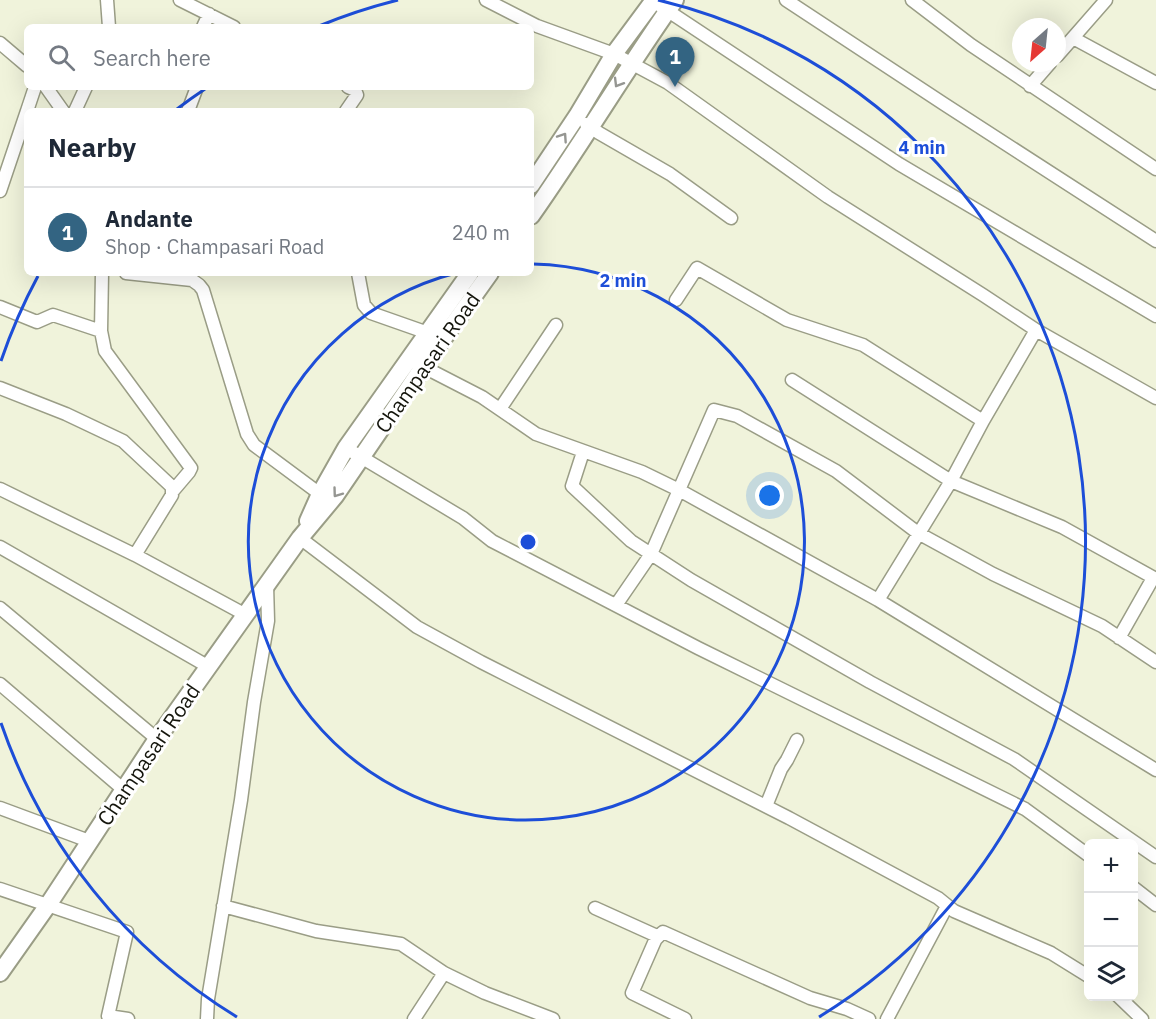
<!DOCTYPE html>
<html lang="en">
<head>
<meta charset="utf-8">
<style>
	:root { --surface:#fff; --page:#f6f6f7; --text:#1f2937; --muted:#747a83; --line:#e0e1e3; --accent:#336482 }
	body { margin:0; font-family:"IBM Plex Sans",sans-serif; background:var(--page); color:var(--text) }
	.controls { position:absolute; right:18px; bottom:18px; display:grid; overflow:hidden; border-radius:9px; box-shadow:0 6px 24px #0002 }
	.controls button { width:54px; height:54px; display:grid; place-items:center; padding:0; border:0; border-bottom:2px solid var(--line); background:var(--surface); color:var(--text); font:30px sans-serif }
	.compass { position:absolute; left:1012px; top:18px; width:54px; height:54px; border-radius:50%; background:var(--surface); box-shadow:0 6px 24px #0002; rotate:207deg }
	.you { position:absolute; left:770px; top:496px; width:21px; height:21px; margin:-15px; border:4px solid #fff; border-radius:50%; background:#1a73e8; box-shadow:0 0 0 9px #1a73e833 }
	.badge { display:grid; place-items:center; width:39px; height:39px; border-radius:50%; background:var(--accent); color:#fff; font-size:20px; font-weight:700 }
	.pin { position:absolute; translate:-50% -50px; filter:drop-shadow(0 2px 3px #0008) }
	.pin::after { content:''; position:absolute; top:32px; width:21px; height:18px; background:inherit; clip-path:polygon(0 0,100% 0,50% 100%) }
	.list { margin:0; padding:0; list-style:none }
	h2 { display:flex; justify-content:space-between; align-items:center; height:78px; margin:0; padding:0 24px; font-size:26px }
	h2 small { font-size:20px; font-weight:400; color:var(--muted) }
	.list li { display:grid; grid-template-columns:39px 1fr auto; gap:18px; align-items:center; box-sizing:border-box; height:90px; padding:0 24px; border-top:2px solid var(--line) }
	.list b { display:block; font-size:22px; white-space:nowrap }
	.list p { margin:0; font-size:20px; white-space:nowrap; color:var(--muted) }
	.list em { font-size:20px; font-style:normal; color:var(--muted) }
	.icon { flex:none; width:33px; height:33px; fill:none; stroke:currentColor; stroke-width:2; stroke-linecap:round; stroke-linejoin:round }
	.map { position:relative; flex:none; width:1156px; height:1019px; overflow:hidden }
	.search { position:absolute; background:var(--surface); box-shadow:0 6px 24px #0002; left:24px; top:24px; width:510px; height:66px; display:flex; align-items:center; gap:15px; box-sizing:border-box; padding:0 21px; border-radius:9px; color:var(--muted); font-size:22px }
	.panel { position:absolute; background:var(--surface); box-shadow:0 6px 24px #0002; left:24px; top:108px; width:510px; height:168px; border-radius:9px }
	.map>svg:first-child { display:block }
</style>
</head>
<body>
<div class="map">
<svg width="1156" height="1019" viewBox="0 0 1156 1019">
	<rect width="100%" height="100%" fill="#f0f3db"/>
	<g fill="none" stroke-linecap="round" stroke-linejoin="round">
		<defs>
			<path id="minor" d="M 107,0 L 109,27
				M 180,0 L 234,27
				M 486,0 L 537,26 L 614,54 L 668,83 L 828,197 L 983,295 L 1036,330 L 1156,398
				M 786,0 L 944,104 L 1156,241
				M 912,0 L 971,45 L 1156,169
				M 653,1 L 899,164 L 1156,316
				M 203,27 L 209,14
				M 1073,38 L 1156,83
				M 0,43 L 27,66
				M 1057,56 L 1106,0
				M 1030,86 L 1050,63
				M 46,87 L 63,111
				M 27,111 L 35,87
				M 75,111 L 86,87
				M 188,111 L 197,87
				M 346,111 L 357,95 L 355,90 L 348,87
				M 586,124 L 599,133 L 670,174 L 731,218
				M 0,191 L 27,111
				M 102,273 L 101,331 L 105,351 L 191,468 L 189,472 L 172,492
				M 126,273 L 192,280 L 199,285 L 203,290 L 247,434 L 254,445 L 320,494
				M 358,273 L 364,305 L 371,313 L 428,333
				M 676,300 L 697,268 L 787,320 L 863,345 L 983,421
				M 0,307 L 37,322 L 53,315 L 101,331
				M 416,363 L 482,397 L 536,434 L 642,472 L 679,490 L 878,600 L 1156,770
				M 792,380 L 951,481 L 1062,527 L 1156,579
				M 0,388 L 66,414 L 123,441 L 170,485 L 172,487 L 172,495 L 135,555
				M 500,409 L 556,325
				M 346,448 L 463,518 L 492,541 L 698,648 L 1025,809 L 1088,855
				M 583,452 L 572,486 L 631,541 L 691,580 L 870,682 L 1014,759 L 1156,857
				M 0,489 L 135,555 L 246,615
				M 300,538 L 417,627 L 481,662 L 789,818 L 938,898 L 954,911 L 1051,953 L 1088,976
				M 0,547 L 209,667
				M 878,600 L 951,481 L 983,421 L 1036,330
				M 616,605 L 651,554 L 714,410 L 737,416 L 836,471 L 918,533 L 993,574 L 1102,626 L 1156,662
				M 0,608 L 157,739
				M 1119,638 L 1153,578
				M 0,684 L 124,790
				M 766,806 L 781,769 L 787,760 L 797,740
				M 0,808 L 89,841
				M 1134,888 L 1156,905
				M 0,889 L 127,932 L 108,1016 L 128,1019
				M 223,906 L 316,931 L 401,944 L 444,973 L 485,993 L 553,1019
				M 595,908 L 657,936 L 632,993 L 685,1019
				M 656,939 L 663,932 L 810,998 L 847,1009 L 869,1019
				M 1118,996 L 1142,1019
				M 207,1019 L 208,999 L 241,800 L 254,702 L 268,621 L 267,585
				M 414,1019 L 444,973
				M 887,1019 L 947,906"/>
			<path id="secondary" d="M 531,185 L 577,116 L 614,54 L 654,0
				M 531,216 C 581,145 625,71 675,0
				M 308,521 L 320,494 L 346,448 L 470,273
				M 0,973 L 48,905 L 157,739 L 300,538 L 335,496 L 423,367 L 490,273"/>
		</defs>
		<use href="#minor" stroke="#9a9d86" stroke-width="15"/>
		<use href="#secondary" stroke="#9a9d86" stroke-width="20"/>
		<use href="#minor" stroke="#fff" stroke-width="12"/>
		<use href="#secondary" stroke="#fff" stroke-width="16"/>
	</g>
	<defs><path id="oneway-chevron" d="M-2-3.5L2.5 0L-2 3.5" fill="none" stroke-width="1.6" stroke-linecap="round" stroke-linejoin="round" transform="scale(1.5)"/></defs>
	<g stroke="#959692">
		<use href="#oneway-chevron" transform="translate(618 83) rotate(121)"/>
		<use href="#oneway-chevron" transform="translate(563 137) rotate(-56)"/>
		<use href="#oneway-chevron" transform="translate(337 493) rotate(126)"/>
	</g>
	<g fill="none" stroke="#1d4ed8" stroke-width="3">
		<path d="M533 264A278 278 0 1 1 456 273"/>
		<path d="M237 1017A557 557 0 0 1 1 723M1 361A557 557 0 0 1 38 276M177 109A557 557 0 0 1 205 89M319 26A557 557 0 0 1 398 0M658 0A557 557 0 0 1 819 1017"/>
	</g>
	<g text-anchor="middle" stroke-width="6" stroke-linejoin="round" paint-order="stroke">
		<g font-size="21" fill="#14150c" stroke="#fff">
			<text transform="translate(428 363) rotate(-55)" y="7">Champasari Road</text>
			<text transform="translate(149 755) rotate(-56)" y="7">Champasari Road</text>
		</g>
	</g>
	<circle cx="528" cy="542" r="9" fill="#1d4ed8" stroke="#fff" stroke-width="3"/>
	<g font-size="18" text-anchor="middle" font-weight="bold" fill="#1d4ed8" stroke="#fff" stroke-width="6" stroke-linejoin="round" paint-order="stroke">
		<text x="922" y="154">4 min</text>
		<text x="623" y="287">2 min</text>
	</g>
</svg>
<div class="controls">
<button>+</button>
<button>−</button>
<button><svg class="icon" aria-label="layers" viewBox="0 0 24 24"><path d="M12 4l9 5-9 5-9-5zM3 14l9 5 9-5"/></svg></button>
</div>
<svg class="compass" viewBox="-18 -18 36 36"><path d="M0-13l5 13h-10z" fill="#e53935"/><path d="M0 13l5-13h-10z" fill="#747a83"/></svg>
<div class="you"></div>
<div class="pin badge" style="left:675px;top:87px">1</div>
<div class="search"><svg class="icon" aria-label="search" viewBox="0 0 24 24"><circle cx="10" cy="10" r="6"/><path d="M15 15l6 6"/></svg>Search here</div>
<section class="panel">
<h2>Nearby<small></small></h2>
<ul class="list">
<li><span class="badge">1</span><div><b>Andante</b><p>Shop · Champasari Road</p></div><em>240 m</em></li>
</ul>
</section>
</div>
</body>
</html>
